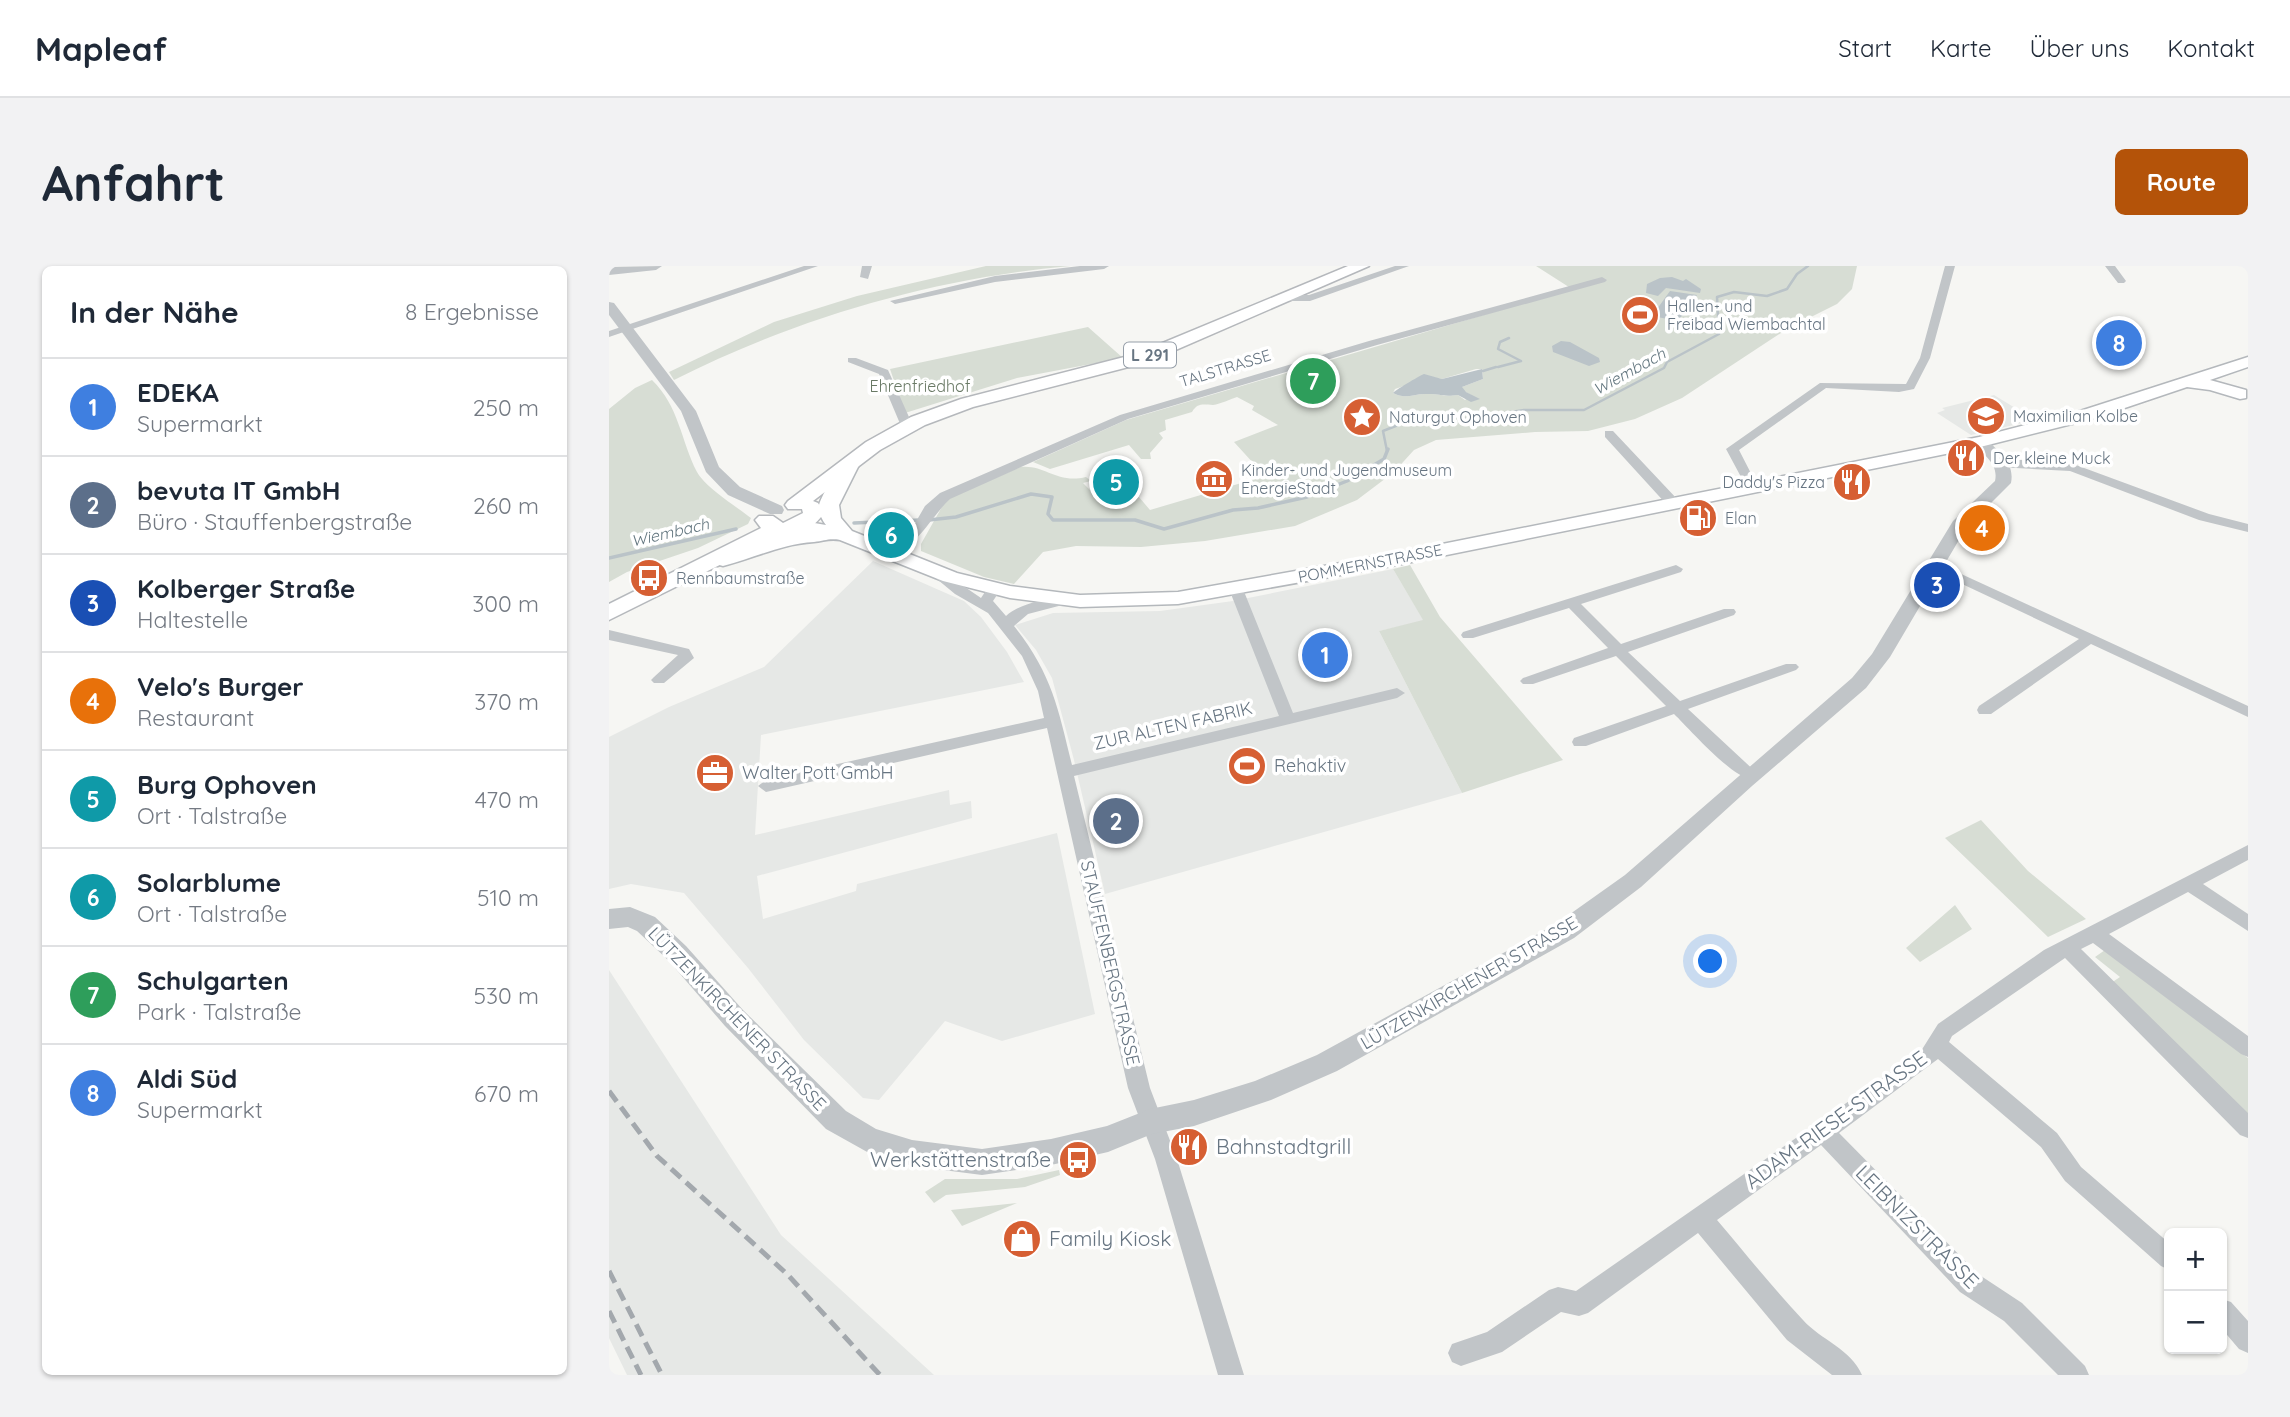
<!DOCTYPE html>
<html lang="de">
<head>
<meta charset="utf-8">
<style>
	:root { --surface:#fff; --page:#f2f2f3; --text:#1f2937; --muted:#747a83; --line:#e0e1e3; --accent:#b45309 }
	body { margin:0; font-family:Quicksand,sans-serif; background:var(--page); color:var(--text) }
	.controls { position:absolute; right:21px; bottom:21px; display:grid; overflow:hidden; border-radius:10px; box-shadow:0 2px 5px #0004 }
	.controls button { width:63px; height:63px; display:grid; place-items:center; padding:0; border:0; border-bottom:2px solid var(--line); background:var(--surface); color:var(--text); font:35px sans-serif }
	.you { position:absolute; left:1102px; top:696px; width:24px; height:24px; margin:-18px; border:5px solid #fff; border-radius:50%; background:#1a73e8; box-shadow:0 0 0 10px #1a73e833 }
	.badge { display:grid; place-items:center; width:46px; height:46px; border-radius:50%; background:var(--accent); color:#fff; font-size:23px; font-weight:700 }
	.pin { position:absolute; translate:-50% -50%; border:4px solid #fff; box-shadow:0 2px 7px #0006 }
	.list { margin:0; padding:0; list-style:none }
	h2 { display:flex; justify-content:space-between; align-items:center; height:91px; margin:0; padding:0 28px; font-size:30px }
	h2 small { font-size:23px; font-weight:400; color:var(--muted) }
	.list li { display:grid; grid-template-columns:46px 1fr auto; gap:21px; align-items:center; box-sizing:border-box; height:98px; padding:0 28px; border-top:2px solid var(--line) }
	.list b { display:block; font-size:26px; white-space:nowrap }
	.list p { margin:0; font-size:23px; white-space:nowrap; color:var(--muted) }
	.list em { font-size:23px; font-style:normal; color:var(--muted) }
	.map { position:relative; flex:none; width:1639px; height:1109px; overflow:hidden; border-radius:10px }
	header { display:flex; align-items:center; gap:42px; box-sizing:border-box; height:98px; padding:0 35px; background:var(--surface); border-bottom:2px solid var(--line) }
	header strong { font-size:33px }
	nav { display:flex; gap:38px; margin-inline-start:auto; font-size:24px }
	.intro { display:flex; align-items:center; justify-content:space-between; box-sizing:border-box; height:168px; padding:0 42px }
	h1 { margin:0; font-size:49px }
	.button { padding:18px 32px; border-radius:10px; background:var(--accent); color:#fff; font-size:24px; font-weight:700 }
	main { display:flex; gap:42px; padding:0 42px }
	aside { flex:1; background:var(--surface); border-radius:10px; box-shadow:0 2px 5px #0004 }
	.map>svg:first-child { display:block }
</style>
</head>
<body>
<header>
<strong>Mapleaf</strong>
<nav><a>Start</a><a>Karte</a><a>Über uns</a><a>Kontakt</a></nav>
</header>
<div class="intro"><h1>Anfahrt</h1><a class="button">Route</a></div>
<main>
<aside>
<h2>In der Nähe<small>8 Ergebnisse</small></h2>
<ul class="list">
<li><span class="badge" style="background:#3f7fe0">1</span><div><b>EDEKA</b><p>Supermarkt</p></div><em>250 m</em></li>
<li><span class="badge" style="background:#5c6f8a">2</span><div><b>bevuta IT GmbH</b><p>Büro · Stauffenbergstraße</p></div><em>260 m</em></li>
<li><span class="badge" style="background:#1a4fb4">3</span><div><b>Kolberger Straße</b><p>Haltestelle</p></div><em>300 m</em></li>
<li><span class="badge" style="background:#e8710a">4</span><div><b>Velo's Burger</b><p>Restaurant</p></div><em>370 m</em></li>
<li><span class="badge" style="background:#0f9aa8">5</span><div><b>Burg Ophoven</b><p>Ort · Talstraße</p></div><em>470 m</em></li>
<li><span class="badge" style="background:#0f9aa8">6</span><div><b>Solarblume</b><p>Ort · Talstraße</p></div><em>510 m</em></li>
<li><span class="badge" style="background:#2e9e5b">7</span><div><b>Schulgarten</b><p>Park · Talstraße</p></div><em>530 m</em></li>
<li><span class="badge" style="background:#3f7fe0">8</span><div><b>Aldi Süd</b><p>Supermarkt</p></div><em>670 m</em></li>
</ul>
</aside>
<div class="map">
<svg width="1639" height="1109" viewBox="0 0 1639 1109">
	<rect width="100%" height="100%" fill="#f6f6f3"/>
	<path fill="#e6e8e6" d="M 1385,129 L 1426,154 L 1362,169 L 1328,147 L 1336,144 L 1333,142 Z
		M 264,295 L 355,335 L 372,351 L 398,386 L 415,416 L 152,469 L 146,569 L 340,524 L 341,539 L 362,535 L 363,552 L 148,610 L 154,653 L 247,625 L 248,618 L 448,567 L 486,748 L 393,775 L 336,755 L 270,834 L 254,832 L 195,774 L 139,702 L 75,627 L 22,618 L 0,623 L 0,471 L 60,441 L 155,401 Z
		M 784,303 L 815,355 L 770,365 L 853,527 L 496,628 L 465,494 L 443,412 L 427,384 L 406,359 L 444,347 L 551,345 L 624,335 Z
		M 0,704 L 172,969 L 325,1109 L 18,1109 L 0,1072 Z"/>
	<path fill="#d7ddd4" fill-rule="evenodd" d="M 377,0 L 461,0 C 325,12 187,52 65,114 L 60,106 L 165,56 L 248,30 Z
		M 927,0 L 1248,0 L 1243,23 L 1228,38 L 1178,63 L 1073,132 L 1026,153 L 979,165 L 926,166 L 827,174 L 805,184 L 785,206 L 748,234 L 686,260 L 596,275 L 532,281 L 467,280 L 434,286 L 405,318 L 375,311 L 312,285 L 312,278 L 334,239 L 341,232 L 411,201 C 436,198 447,218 477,211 L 482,215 L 474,217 L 481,224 L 488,222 L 499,230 L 524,224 L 541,244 L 656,210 L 625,176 L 669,159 L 643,144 L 645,140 L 628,131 C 621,133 612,138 604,139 C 595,139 589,136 583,146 L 556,154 L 557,164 L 550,167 L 554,172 L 541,187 L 542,193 L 532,193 L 520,179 L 441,203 L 424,196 L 517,154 L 963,23 ZM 867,103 L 873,103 L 874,113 L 853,121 L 853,124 L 862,129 L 856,134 L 849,129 C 834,131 832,128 819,128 C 805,127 797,134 784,127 L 786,123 L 822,111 L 833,113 Z
		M 479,61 L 514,92 L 408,112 L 296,147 L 281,103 Z
		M 43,114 C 70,140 72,175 88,206 C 95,220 129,242 142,252 L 139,258 L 89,282 L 18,306 L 0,316 L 0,143 L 26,122 Z
		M 801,299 L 831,351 L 954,494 L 853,527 L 770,365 L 814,354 L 784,303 Z
		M 1372,554 L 1419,605 L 1477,653 L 1439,671 L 1336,572 Z
		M 1346,639 L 1363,663 L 1311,696 L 1297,682 Z
		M 1496,684 L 1639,792 L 1639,853 L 1502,717 L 1511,711 L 1486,691 Z
		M 450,904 L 451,909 L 416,921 L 337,929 L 325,937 L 316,926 L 336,913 L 408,913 Z
		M 408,937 L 353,960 L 342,944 Z"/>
	<path fill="#bac3c8" d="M 1063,11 L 1074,15 L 1077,13 L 1092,23 L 1091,27 L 1057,22 L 1049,30 L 1037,27 L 1038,18 L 1051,12 Z
		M 1061,25 L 1088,29 L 1069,55 L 1043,50 Z
		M 952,75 L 961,76 L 990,92 L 991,96 L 980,100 L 944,86 L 943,80 Z
		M 873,103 L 874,113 L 853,121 L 857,126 L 871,133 L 862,136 L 849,129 C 834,131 832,128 819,128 C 805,127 797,134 784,127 C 785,125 810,110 815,108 L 833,113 Z"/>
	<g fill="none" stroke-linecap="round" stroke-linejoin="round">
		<path stroke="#bac3c8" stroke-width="2.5" d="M 889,101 L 912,95 L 889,83 L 891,76 L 900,72
			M 874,105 L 887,101
			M 778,185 L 774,165 L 817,148 L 834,147 L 857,153 L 915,144 L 975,144 L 1055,102 L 1058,96 L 1110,68 L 1108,31 L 1125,26 L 1158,30 L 1178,23 L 1188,8 L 1199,0"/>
		<path stroke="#bac3c8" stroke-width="3.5" d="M 320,254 L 347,251 L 422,228 L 443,231 L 439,248 L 444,254 L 526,254 L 555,263 L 624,244 L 649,242 L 698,231 L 738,215 L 775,193 L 779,183
			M 245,257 L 311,254
			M 0,292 L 127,263"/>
		<defs>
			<path id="secondary" d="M 1639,91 L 1639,101 L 1601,114 L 1637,124 L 1637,132 L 1631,133 L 1601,124 L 1578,121 L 1483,153 L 1371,181 L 788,299 L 569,338 L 471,341 L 401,332 L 334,315 L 231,274 C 219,272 216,275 205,276 C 172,278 146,292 114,300 L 107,298 L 104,294 L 107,290 L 153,273 L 186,265 L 178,260 L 181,256 L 188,254 L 217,259 C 213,254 209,246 210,239 C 213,228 232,196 241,193 L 250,199 L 230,239 L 232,252 L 243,265 L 348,307 L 401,320 L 471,329 L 569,326 L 788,287 L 1370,171 L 1471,145 Z"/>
			<path id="primary" d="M 739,0 L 760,0 L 539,96 L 364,141 L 316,159 L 271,184 L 204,235 L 209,237 L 215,247 C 204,263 190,269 171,269 L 0,354 L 0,338 L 152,262 L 146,254 L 150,250 L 164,250 L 174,257 L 194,247 L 193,243 L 179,243 L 176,239 L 179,235 L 257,176 L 302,151 L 352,133 L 527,88 Z"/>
		</defs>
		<use href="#secondary" stroke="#b4b8bc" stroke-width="3"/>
		<use href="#primary" stroke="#b5b8bc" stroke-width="3"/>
		<path fill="#c1c5c8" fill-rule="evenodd" d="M 195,0 L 209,0 L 0,71 L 0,65 Z
			M 253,0 L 263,0 L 259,13 L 251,11 Z
			M 471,0 L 500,0 L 495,3 L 386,16 L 286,38 L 281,35 L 386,10 Z
			M 786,0 L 800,0 L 701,35 L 673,35 L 668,32 L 673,29 L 700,29 Z
			M 1336,0 L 1346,0 L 1321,92 L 1305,123 L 1290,126 L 1217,122 L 1130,184 L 1149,221 L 1147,224 L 1139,224 L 1117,183 L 1211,117 L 1297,118 L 1311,92 Z
			M 1496,0 L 1506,0 L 1517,15 L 1515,17 L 1509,17 Z
			M 993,11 L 998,14 L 996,16 L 768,79 L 519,153 L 341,233 C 325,247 299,294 277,290 L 275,287 L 301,266 L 316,240 L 331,227 L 511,149 L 760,75 Z
			M 239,92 L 247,92 L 279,104 L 304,160 L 302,162 L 292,160 L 270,108 L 239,96 Z
			M 996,165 L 1004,165 L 1069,234 L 1069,240 L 1059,240 L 996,171 Z
			M 1393,194 L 1436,194 L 1467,199 L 1600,248 L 1639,258 L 1639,266 L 1590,254 L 1461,205 L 1389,201 L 1387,198 Z
			M 1324,295 L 1639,440 L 1639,451 L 1482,378 L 1382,448 L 1370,448 L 1368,444 L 1370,440 L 1470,373 L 1319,302 L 1319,296 Z
			M 1067,299 L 1074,303 L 1072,306 L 972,338 L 1012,378 L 1115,343 L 1125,343 L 1127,346 L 1125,349 L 1019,386 L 1071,435 L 1177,398 L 1187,398 L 1190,401 L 1187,404 L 1079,443 L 1150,509 L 1148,513 C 1128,519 1081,463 1065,448 L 977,480 L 965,480 L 963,476 L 965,472 L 1057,440 L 1007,390 L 924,418 L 914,418 L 911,415 L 914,412 L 999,382 L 960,342 L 864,372 L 854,372 L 852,369 L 854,366 Z
			M 328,302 L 372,332 L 380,320 L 390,320 L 392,323 L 384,335 L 397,350 C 413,336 436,334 456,330 L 463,334 L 461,337 L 419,348 L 405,360 C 443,408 449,442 463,499 L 670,450 L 620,323 L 627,319 L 634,323 L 684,447 L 788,422 L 796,427 L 788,432 L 465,510 L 541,822 L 568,893 L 635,1109 L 609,1109 L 546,893 L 519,822 L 438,462 L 157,526 L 149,520 L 157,514 L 435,452 L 429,425 L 413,390 L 379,347 L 346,328 L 323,309 L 321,306 Z
			M 0,364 L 80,383 L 85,392 L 55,417 L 45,417 L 42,414 L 45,411 L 69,389 L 0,374 Z
			M 1639,579 L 1639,594 L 1594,618 L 1639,648 L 1639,665 L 1579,626 L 1500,668 L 1639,770 L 1639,791 L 1632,788 L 1484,677 L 1472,683 L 1639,847 L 1639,872 L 1631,869 L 1456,692 L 1343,770 L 1340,776 L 1448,867 L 1472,901 L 1560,977 L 1560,1004 L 1552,1000 L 1456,915 L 1432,881 L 1329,793 L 1230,867 L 1369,1008 L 1413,1037 L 1476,1100 L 1480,1109 L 1449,1109 L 1395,1055 L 1351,1026 L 1212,879 L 1108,954 C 1136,987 1164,1022 1194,1054 C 1212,1074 1242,1083 1253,1109 L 1223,1109 L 1178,1074 L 1089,967 L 979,1047 L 970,1050 L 952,1046 L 893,1086 L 852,1100 L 843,1096 L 839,1087 L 843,1078 L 878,1066 L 940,1024 L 949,1021 L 967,1025 L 1312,785 L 1329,758 L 1435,684 Z
			M 1613,1033 L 1622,1036 L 1639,1055 L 1639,1087 L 1630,1083 L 1613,1063 Z"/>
		<path fill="#c1c5c8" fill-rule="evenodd" d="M 53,0 L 47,4 L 0,9 L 0,1 Z
			M 0,36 L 5,37 L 87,145 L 110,201 L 131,221 L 173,240 L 175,244 L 173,248 L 161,248 L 119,229 L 97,206 L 72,145 L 0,49 Z
			M 1371,171 L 1377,173 C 1390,186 1406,196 1402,217 L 1357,262 L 1281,391 L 1257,422 L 1143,520 L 1032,621 L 965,672 L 728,805 L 662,834 L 585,860 L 543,868 L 499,886 L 442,899 L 373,909 L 303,900 L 260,887 L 217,863 L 116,760 L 59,694 L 28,665 L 19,661 L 0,663 L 0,643 L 21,641 L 46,651 L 77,680 L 134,744 L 237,845 L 267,863 L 303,874 L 373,883 L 442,873 L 498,860 L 541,843 L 585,834 L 646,815 L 708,789 L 947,658 L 1016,609 L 1243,412 L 1263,388 L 1344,255 L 1386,215 C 1390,197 1374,189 1363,176 Z"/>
		<use href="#secondary" fill="#fff" fill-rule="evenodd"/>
		<use href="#primary" fill="#fff" fill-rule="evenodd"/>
		<path stroke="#a3a8ad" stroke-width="5" stroke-dasharray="13 7" stroke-linecap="butt" d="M 0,825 L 48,890 L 178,1008 L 271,1109
			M 0,1005 L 53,1109
			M 0,1045 L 32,1109"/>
	</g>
	<defs>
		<symbol id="stadium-disc" viewBox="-11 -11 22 22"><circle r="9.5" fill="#d65f33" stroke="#fff"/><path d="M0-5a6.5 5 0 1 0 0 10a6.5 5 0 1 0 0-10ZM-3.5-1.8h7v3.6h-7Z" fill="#fff"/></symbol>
		<symbol id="school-disc" viewBox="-11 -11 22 22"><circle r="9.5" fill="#d65f33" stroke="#fff"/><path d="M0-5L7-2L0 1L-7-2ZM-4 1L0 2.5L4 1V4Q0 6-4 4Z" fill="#fff"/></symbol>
		<symbol id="sight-disc" viewBox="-11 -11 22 22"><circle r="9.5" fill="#d65f33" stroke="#fff"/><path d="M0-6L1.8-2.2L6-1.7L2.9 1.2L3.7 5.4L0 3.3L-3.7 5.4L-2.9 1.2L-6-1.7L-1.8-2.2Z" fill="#fff"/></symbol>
		<symbol id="restaurant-disc" viewBox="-11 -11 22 22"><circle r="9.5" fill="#d65f33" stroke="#fff"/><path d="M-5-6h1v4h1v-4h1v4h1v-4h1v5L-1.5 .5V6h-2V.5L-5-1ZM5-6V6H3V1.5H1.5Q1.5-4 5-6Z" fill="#fff"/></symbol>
		<symbol id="museum-disc" viewBox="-11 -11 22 22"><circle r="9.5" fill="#d65f33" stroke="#fff"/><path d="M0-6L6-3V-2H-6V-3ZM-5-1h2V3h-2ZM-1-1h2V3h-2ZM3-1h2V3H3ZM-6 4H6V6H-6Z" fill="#fff"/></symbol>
		<symbol id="fuel-disc" viewBox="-11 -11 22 22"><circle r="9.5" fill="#d65f33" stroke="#fff"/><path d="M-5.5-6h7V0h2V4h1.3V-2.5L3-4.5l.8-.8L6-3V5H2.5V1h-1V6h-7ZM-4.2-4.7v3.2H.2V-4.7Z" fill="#fff"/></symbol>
		<symbol id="bus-disc" viewBox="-11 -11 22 22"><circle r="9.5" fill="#d65f33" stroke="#fff"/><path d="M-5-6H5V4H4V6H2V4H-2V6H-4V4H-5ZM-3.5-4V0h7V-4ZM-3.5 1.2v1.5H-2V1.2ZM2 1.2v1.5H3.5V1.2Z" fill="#fff"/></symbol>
		<symbol id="office-disc" viewBox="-11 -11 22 22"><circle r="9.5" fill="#d65f33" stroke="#fff"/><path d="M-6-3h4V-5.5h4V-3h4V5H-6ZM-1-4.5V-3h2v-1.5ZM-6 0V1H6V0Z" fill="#fff"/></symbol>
		<symbol id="shop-disc" viewBox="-11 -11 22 22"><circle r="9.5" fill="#d65f33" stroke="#fff"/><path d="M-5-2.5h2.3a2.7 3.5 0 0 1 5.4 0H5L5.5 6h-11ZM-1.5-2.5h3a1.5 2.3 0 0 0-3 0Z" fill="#fff"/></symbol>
	</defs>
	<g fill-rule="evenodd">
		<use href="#stadium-disc" x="1009" y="27" width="44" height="44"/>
		<use href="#school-disc" x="1355" y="128" width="44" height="44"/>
		<use href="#sight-disc" x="731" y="129" width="44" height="44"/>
		<use href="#restaurant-disc" x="1335" y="170" width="44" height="44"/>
		<use href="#museum-disc" x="583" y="191" width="44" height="44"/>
		<use href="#restaurant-disc" x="1221" y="194" width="44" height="44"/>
		<use href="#fuel-disc" x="1067" y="230" width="44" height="44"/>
		<use href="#bus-disc" x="18" y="290" width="44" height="44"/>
		<use href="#stadium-disc" x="616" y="478" width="44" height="44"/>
		<use href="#office-disc" x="84" y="485" width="44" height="44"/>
		<use href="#restaurant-disc" x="558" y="859" width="44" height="44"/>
		<use href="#bus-disc" x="447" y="872" width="44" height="44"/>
		<use href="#shop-disc" x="391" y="951" width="44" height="44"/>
	</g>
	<g text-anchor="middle" stroke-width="7" stroke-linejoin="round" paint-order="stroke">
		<g font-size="16" fill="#677582" stroke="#fff" text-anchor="start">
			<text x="1058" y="46">Hallen- und<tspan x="1058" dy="18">Freibad Wiembachtal</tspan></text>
			<text x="1404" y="156">Maximilian Kolbe</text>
			<text x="780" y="157">Naturgut Ophoven</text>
			<text x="1384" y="198">Der kleine Muck</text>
			<text x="632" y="210">Kinder- und Jugendmuseum<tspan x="632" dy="18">EnergieStadt</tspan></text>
			<text x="1216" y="222" text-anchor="end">Daddy's Pizza</text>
			<text x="1116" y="258">Elan</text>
			<text x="67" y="318">Rennbaumstraße</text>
		</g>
		<rect fill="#fff" stroke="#959ea8" stroke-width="2" x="515" y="76.5" width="52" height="25" rx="5"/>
		<g font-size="16" font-weight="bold" fill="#677582">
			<text x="541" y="95">L 291</text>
		</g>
		<g font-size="16" fill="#677582" stroke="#fff">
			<text transform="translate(616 102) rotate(-17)" y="6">TALSTRASSE</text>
			<text transform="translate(761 297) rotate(-11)" y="6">POMMERNSTRASSE</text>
		</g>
		<g font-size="16" font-style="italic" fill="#63767f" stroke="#fff">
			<text transform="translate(1020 105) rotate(-29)" y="6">Wiembach</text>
			<text transform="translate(61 266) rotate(-13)" y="6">Wiembach</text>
		</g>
		<g font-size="16" fill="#697965" stroke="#fff">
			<text x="311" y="126">Ehrenfriedhof</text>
		</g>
		<g font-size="18" fill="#677582" stroke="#fff">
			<text transform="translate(564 460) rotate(-13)" y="6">ZUR ALTEN FABRIK</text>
			<text transform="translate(501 697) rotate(77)" y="6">STAUFFENBERGSTRASSE</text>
			<text transform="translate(860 717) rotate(-30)" y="6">LÜTZENKIRCHENER STRASSE</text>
			<text transform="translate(128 753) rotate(46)" y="6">LÜTZENKIRCHENER STRASSE</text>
		</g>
		<g font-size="18" fill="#677582" stroke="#fff" text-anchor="start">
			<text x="665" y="506">Rehaktiv</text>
			<text x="133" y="513">Walter Pott GmbH</text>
		</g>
		<g font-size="21" fill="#677582" stroke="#fff">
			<text transform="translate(1227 854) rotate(-36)" y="7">ADAM-RIESE-STRASSE</text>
			<text transform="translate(1308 961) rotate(45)" y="7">LEIBNIZSTRASSE</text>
		</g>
		<g font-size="21" fill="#677582" stroke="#fff" text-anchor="start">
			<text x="607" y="888">Bahnstadtgrill</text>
			<text x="442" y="901" text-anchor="end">Werkstättenstraße</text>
			<text x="440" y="980">Family Kiosk</text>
		</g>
	</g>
</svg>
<div class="controls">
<button>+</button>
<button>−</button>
</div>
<div class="you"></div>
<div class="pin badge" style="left:716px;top:389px;background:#3f7fe0">1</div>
<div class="pin badge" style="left:507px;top:555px;background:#5c6f8a">2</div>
<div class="pin badge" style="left:1328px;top:319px;background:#1a4fb4">3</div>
<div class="pin badge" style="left:1373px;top:262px;background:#e8710a">4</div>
<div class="pin badge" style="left:507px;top:216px;background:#0f9aa8">5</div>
<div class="pin badge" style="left:282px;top:269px;background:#0f9aa8">6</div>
<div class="pin badge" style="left:704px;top:115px;background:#2e9e5b">7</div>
<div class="pin badge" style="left:1510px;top:77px;background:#3f7fe0">8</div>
</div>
</main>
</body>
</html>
